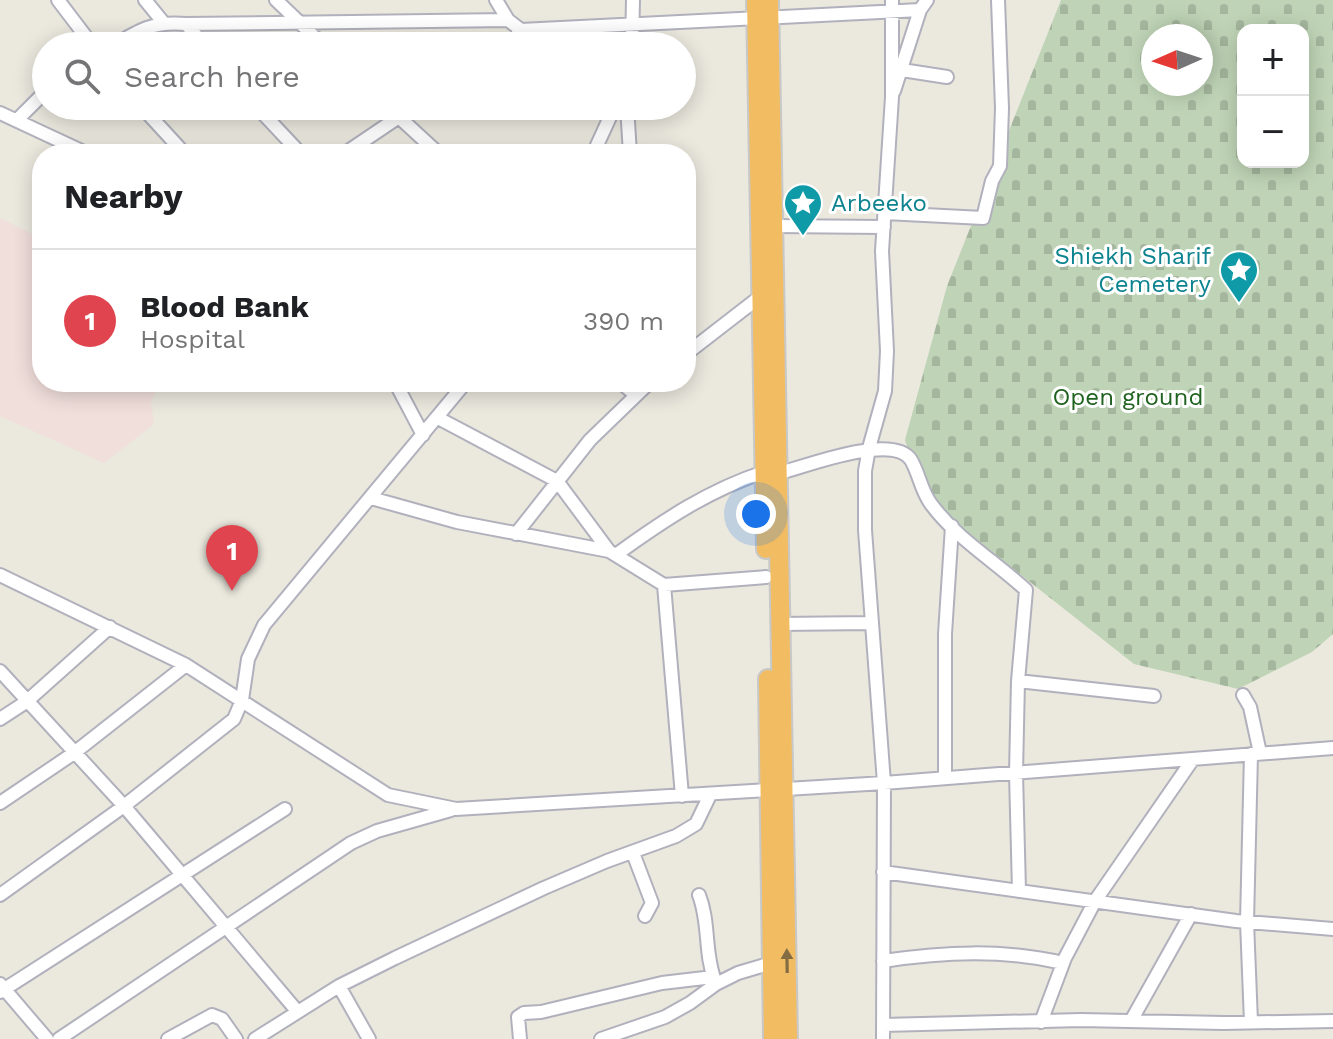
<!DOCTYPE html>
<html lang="en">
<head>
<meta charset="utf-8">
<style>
	:root { --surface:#fff; --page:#f2f2f2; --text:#202124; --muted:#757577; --line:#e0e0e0; --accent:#4c4aec }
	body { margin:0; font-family:"Work Sans",sans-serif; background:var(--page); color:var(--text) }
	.controls { position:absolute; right:24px; top:24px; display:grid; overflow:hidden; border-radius:16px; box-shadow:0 4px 20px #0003 }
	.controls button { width:72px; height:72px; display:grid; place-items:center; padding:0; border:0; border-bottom:2px solid var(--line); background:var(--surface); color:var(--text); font:40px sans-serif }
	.compass { position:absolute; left:1141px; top:24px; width:72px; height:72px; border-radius:50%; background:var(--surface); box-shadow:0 4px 20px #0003; rotate:267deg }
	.you { position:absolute; left:756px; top:514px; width:28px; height:28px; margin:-20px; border:6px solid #fff; border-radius:50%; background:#1a73e8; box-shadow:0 0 0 12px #1a73e833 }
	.badge { display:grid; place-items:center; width:52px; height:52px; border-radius:50%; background:var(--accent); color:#fff; font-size:26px; font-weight:700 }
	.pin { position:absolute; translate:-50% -66px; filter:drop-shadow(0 2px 4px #0008) }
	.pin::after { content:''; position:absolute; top:42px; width:28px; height:24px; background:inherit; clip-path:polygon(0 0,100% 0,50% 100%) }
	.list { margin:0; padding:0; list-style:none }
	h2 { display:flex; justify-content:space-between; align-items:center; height:104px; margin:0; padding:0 32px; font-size:34px }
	h2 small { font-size:26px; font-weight:400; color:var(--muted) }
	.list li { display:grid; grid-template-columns:52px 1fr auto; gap:24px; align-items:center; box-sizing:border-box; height:144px; padding:0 32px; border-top:2px solid var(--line) }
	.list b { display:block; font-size:30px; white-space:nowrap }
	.list p { margin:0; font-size:26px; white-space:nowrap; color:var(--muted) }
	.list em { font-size:26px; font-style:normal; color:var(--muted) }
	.icon { flex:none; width:44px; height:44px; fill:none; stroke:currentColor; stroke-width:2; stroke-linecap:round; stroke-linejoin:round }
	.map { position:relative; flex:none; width:1333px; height:1039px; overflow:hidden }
	.search { position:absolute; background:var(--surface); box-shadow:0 4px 20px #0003; left:32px; top:32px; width:664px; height:88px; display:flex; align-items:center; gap:20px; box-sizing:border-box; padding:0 28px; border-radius:44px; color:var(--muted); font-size:30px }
	.panel { position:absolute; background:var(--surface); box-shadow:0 4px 20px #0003; left:32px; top:144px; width:664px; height:248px; border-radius:32px }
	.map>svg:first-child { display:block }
</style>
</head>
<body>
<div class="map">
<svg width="1333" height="1039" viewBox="0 0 1333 1039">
	<defs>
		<pattern id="cemetery-stones" width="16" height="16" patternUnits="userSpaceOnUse" patternTransform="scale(2)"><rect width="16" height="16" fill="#bfd4b6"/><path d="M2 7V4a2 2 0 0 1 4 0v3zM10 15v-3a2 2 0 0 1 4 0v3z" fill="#a4b69d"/></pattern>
	</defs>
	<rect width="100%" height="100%" fill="#ebe8de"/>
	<path fill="#f1dfdb" d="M 0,218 L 42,239 L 42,382 L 160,382 L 151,402 L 154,424 L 104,463 L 0,416 Z"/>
	<path fill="url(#cemetery-stones)" fill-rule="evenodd" d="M 1061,0 L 1333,0 L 1333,634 L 1312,652 L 1238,689 L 1134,664 L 922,497 L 905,440 L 947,286 ZM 1243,30 L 1303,30 L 1303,162 L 1243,162 ZM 1153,36 L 1201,36 L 1201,84 L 1153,84 Z"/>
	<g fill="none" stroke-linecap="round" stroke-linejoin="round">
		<defs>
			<path id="minor" d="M 58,0 L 93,46
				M 145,0 L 163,22
				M 276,0 L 324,46
				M 496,0 L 508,20 L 521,30 L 920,10
				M 186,24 L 205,46
				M 113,46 C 139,30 154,21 186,24 L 508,20
				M 508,46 L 521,30
				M 632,46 L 633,0
				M 902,70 L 947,77
				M 894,91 L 920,10 L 927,0
				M 141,106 L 185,154
				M 256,106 L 301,154
				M 387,106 L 439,154
				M 627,106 L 630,154
				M 0,113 L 88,154
				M 17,120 L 46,91
				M 344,154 L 415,106
				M 593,154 L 615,106
				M 885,213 L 983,218 L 992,181 L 1000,166 L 1002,108 L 998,0
				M 773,226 L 884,227
				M 686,354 L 766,292
				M 395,382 L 423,435
				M 620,382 L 636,395
				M 438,418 L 557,481 L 609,551
				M 777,474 C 803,467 893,432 911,460 C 919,473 921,491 931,504 C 956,538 996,562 1026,590 L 1018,681 L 1016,773 L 1019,891
				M 371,498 L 457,522 L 609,551 L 664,585 L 682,796
				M 516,534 L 590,440 L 650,382
				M 617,554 C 664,520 709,490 764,472
				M 0,575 L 186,665 L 388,795 L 456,809 L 884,783 L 1333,748
				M 664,585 L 766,577
				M 779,624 L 872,623
				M 0,671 L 124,806 L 297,1011
				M 1018,681 L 1154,696
				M 1243,695 L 1250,707 L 1260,753
				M 0,719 L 26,702 L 110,627
				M 945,778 L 945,634 L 952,526
				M 0,803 L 74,753 L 186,665
				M 633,853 L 652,903 L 645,916
				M 883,872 L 1236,921 L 1333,929
				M 0,895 L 124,806 L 234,719 L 242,700 L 248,659 L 264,625 L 466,382
				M 699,895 C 710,923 704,953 715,981
				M 883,961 C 944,952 1003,949 1063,963
				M 0,984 L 47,1039
				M 339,986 L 369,1039
				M 0,992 L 285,809
				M 1131,1021 L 1191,914
				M 1041,1022 L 1065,958 L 1095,901 L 1193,759
				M 1251,1022 L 1247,922 L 1251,754
				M 883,1025 L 1081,1020 L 1223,1023 L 1333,1021
				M 59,1039 L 351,843 L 377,831 L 451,810
				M 168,1039 L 212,1015 L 222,1019 L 236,1039
				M 255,1039 L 339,986 L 395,958 L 544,888 L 607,861 L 676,836 L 696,824 L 710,795
				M 520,1039 L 518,1017 L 524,1013 L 541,1012 L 662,983 L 713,977
				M 601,1039 L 665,1017 L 690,1003 L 716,984 L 738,973 L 772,963
				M 883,1039 L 884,783 L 865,530 L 865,471 L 869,448 L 885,391 L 887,351 L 882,251 L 892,97 L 892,0"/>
			<path id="highway" d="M 756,0 L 766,549
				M 769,0 L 788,1039
				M 768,679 L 773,1039"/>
		</defs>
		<use href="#minor" stroke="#b1b1bd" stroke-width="16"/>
		<use href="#highway" stroke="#c8c8c8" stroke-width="22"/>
		<use href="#minor" stroke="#fff" stroke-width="12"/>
		<use href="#highway" stroke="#f2bd62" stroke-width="18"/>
	</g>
	<defs><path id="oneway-solid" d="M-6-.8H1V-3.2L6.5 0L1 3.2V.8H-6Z" transform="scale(2)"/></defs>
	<use fill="#846c43" href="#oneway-solid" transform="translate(787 961) rotate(-91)"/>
	<defs>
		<symbol id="sight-pin" viewBox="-11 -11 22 30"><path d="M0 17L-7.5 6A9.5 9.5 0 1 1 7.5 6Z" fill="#0f9aa8" stroke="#fff"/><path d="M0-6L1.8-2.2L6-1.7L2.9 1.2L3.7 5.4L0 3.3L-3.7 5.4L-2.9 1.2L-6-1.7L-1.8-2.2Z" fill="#fff"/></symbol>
	</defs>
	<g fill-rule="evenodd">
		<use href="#sight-pin" x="781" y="181" width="44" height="60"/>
		<use href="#sight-pin" x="1217" y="248" width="44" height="60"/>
	</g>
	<g text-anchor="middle" stroke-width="6" stroke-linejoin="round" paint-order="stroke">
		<g font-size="24" fill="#0d838f" stroke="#fff" text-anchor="start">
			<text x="831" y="211">Arbeeko</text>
			<text x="1211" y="264" text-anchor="end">Shiekh Sharif<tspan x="1211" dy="28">Cemetery</tspan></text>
		</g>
		<g font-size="24" fill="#206220" stroke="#fff">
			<text x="1128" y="405">Open ground</text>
		</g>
	</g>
</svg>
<div class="controls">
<button>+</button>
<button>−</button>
</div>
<svg class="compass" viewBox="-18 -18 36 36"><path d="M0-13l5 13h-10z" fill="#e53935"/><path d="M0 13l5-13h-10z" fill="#757577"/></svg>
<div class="you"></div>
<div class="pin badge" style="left:232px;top:591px;background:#e0444e">1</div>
<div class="search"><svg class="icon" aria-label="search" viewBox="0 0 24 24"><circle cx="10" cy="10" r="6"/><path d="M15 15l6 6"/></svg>Search here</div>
<section class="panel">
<h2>Nearby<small></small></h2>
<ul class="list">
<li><span class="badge" style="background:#e0444e">1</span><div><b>Blood Bank</b><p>Hospital</p></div><em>390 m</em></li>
</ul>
</section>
</div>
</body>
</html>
